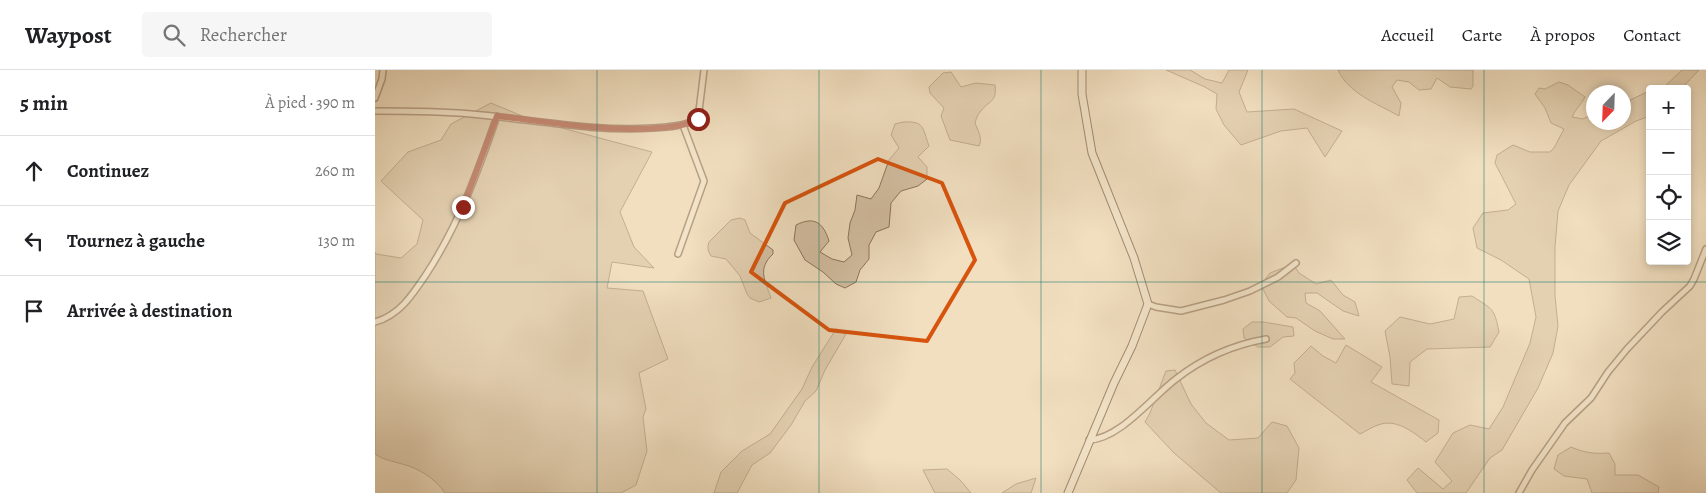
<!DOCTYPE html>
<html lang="fr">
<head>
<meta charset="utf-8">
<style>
	:root { --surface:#fff; --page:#f6f6f6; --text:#202124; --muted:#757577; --line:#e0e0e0 }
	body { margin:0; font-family:Alegreya,serif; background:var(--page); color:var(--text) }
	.controls { position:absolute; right:15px; top:15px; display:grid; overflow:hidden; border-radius:5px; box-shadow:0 2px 8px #0003 }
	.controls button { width:45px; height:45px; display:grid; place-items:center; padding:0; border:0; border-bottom:1px solid var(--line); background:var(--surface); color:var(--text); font:25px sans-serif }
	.compass { position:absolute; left:1211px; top:15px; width:45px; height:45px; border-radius:50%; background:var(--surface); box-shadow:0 2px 8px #0003; rotate:203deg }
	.stop { position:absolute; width:15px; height:15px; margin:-11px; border:4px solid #8f2418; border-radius:50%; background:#fff }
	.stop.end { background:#8f2418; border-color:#fff; box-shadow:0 1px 5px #0008 }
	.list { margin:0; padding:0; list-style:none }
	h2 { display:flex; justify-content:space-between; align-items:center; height:65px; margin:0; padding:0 20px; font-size:21px }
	h2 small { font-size:16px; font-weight:400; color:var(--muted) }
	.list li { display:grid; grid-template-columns:32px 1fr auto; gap:15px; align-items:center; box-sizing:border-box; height:70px; padding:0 20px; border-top:1px solid var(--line) }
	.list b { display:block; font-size:19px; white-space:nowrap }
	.list em { font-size:16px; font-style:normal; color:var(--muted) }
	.icon { flex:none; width:28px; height:28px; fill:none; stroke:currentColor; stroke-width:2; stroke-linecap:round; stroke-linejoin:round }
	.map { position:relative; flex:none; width:1331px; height:423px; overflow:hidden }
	header { display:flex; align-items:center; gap:30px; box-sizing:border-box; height:70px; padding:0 25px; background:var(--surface); border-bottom:1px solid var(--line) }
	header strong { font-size:24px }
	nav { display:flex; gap:28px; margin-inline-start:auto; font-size:18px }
	.search { width:350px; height:45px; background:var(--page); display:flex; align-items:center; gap:12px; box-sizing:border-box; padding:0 18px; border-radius:5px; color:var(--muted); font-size:19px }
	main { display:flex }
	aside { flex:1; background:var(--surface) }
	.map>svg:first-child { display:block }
</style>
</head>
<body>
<header>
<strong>Waypost</strong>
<div class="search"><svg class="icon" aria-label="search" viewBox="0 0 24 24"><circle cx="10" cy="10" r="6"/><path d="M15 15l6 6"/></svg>Rechercher</div>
<nav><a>Accueil</a><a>Carte</a><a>À propos</a><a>Contact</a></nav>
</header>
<main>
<aside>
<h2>5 min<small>À pied · 390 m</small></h2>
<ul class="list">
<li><svg class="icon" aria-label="ahead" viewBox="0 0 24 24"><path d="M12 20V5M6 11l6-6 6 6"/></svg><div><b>Continuez</b></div><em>260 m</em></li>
<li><svg class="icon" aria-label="left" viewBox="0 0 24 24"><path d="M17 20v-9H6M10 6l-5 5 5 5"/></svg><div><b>Tournez à gauche</b></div><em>130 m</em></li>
<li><svg class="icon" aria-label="arrive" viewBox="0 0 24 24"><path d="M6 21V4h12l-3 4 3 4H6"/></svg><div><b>Arrivée à destination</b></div></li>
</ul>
</aside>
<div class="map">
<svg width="1331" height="423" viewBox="0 0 1331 423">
	<rect width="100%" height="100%" fill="#f1dfc0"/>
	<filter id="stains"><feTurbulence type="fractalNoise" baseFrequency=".004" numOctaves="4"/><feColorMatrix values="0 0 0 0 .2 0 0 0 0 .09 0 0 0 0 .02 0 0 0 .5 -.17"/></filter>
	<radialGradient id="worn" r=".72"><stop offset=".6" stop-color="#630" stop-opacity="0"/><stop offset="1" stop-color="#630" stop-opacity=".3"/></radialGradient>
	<path fill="#d4c0a3" stroke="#8e745b" d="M 791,0 L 815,0 L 830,9 L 847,13 L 854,0 L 873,0 L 864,22 L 872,42 L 919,39 L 967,61 L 950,87 L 932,58 L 906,61 L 866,75 L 849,55 L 841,39 L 842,24 L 830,17 Z
		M 963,0 L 1098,0 L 1098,16 L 1096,19 L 1075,17 L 1062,8 L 1056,19 L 1044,20 L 1034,12 L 1022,10 L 1017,17 L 1026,33 L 1024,46 C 1003,34 974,24 963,0 Z
		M 1307,0 L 1324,0 L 1306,19 L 1287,19 Z
		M 576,2 L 586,17 L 601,13 L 620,15 C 622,33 614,30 605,42 C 602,45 601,50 600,53 C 603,61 608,68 604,76 L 575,70 L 566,46 L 569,38 L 555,23 L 554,17 L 568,3 Z
		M 1184,12 L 1193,15 L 1210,27 C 1207,34 1200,39 1197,47 L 1208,49 L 1218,44 L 1218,52 L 1248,52 L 1249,33 L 1274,21 L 1275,21 L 1275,46 L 1261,51 L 1226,71 L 1194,115 L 1183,141 L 1180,177 L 1180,226 L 1183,256 L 1178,283 L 1163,318 L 1127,380 L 1115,388 L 1091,423 L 1042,423 L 1032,410 L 1043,398 L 1068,419 L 1077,411 L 1060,392 L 1078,363 L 1095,355 L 1114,359 L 1128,337 L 1155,273 L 1161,247 L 1154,209 L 1126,190 L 1102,178 L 1098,158 L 1108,143 L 1133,140 L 1141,134 L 1120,93 L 1122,85 L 1138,75 L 1155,82 L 1175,82 L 1179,78 L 1189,59 L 1176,53 L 1170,38 L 1160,24 L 1164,18 L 1170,19 Z
		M 116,33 L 157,50 L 277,82 L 245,142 L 259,177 L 279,198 L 237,192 L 232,218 L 268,221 L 293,289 L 264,303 L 271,339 L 268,347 L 272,381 L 261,415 L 246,423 L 70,423 C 60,408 43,398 27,394 C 17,391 9,390 0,384 L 0,182 L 1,184 L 26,188 L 42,174 L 48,150 L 6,111 L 33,82 L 66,70 L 76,54 Z
		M 528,52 C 550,51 547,57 554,76 L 543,87 L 552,97 L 552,109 L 543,116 L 526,121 L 516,133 L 514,157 L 501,162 L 494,175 L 494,189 L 485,200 L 481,212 L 470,218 L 461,214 L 448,202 L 430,190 L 419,170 L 421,155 C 439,146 448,152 454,171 L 445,182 L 457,189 L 469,192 L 477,185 L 473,168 L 475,153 L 480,140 L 482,125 L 496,129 L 504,118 L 514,90 L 524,78 L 516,65 L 520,54 Z
		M 365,148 L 370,150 L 375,163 L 398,180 L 398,184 C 382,199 390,210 396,228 L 384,232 L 375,228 L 372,224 L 365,206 L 351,189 L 336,186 C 333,181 332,178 334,172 L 356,150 Z
		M 918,194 L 924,203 L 941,214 L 956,210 L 968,225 L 980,232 L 984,246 L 968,241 L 942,223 L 930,223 L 931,233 L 945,241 L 970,269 L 958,269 L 940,261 L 921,248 L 912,247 L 894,231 L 886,215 L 895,203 Z
		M 1097,226 C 1118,240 1119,237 1124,262 L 1115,277 L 1052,279 L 1035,292 L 1034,316 L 1017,314 L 1015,287 L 1010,261 L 1025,247 L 1055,254 L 1079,249 L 1084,227 Z
		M 877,252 L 888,252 L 918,257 L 919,266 L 908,267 L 895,277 L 883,277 L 869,268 L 868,259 Z
		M 461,259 L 471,264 L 450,300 L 441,321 L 430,331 L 416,355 L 395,383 L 377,395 L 362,423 L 339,423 L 346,402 L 367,381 L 395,364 L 427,319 L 437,297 Z
		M 971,275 L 1007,297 L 996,312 L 1064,350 L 1063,363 L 1051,372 C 1038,362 1021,348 1003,355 C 997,357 991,361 985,364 L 915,309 L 920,303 L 919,293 L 936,276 L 948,286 L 961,293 Z
		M 800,300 L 816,334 L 831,353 L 854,370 L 883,368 L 897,352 L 912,356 L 924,378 L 921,410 L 912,423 L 846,423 L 799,383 L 770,352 L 775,343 L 791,301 Z
		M 1196,377 C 1210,383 1219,384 1234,383 L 1240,394 L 1240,405 L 1263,405 L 1284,417 L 1283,423 L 1217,423 L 1212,409 L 1189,406 L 1179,399 L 1183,385 Z
		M 572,399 L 585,410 L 596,423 L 560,423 L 548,400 Z
		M 661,408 L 656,423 L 627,423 L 641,414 Z"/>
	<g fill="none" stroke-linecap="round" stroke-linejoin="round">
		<defs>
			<path id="street" d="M 0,28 L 7,9 L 8,0
				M 0,41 C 32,41 64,41 96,44 C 156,49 217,62 278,58 C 294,57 309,56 323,49 L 329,0
				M 303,184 L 329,111 L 308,55
				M 773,234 L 781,237 L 806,241 L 849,230 L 875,221 L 903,207 L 921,193
				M 0,252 C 25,245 38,224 52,203 C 84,154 103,101 122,46
				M 714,370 C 745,369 777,327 801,309 C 829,287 857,275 891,269
				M 1144,423 L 1157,400 L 1190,353 L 1216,328 L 1233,302 L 1252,279 L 1287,242 L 1315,216 L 1319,209 L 1331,179"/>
			<path id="secondary" d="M 693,423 L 739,313 L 757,276 L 773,234 L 759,188 L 717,83 L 707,24 L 707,0"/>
		</defs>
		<use href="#street" stroke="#73563e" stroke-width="8"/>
		<use href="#secondary" stroke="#492813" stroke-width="9"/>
		<use href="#street" stroke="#f6ead6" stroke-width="5"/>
		<use href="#secondary" stroke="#f6ead6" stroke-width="7"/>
	</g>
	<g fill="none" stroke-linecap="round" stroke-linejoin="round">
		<path stroke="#8f2418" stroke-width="6" d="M 88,137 L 122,46 C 175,52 228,62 282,58 C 296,57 310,56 323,49"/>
	</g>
	<path d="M0 0H1331V423H0ZM 503,89 L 567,113 L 600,190 L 552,271 L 454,260 L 376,202 L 410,133 Z" fill="#f1dfc0" fill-opacity=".55" fill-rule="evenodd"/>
	<path fill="none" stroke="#d8540d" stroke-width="4" stroke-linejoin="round" d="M 503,89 L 567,113 L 600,190 L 552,271 L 454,260 L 376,202 L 410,133 Z"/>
	<path fill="none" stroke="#0f766e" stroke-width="1" stroke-opacity="0.55" d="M 222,0 L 222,423M 444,0 L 444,423M 666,0 L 666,423M 887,0 L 887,423M 1109,0 L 1109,423M 0,212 L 1331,212"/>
	<rect width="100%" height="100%" filter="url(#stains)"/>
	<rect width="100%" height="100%" fill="url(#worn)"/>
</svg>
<div class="controls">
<button>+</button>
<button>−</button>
<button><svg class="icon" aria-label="locate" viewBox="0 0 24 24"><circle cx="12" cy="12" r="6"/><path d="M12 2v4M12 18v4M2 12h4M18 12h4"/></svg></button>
<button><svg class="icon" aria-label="layers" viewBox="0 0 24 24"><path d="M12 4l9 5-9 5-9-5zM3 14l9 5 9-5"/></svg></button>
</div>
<svg class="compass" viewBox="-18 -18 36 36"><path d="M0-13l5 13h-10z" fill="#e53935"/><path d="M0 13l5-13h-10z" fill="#757577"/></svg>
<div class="stop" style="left:323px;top:49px"></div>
<div class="stop end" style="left:88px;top:137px"></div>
</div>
</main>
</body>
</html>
